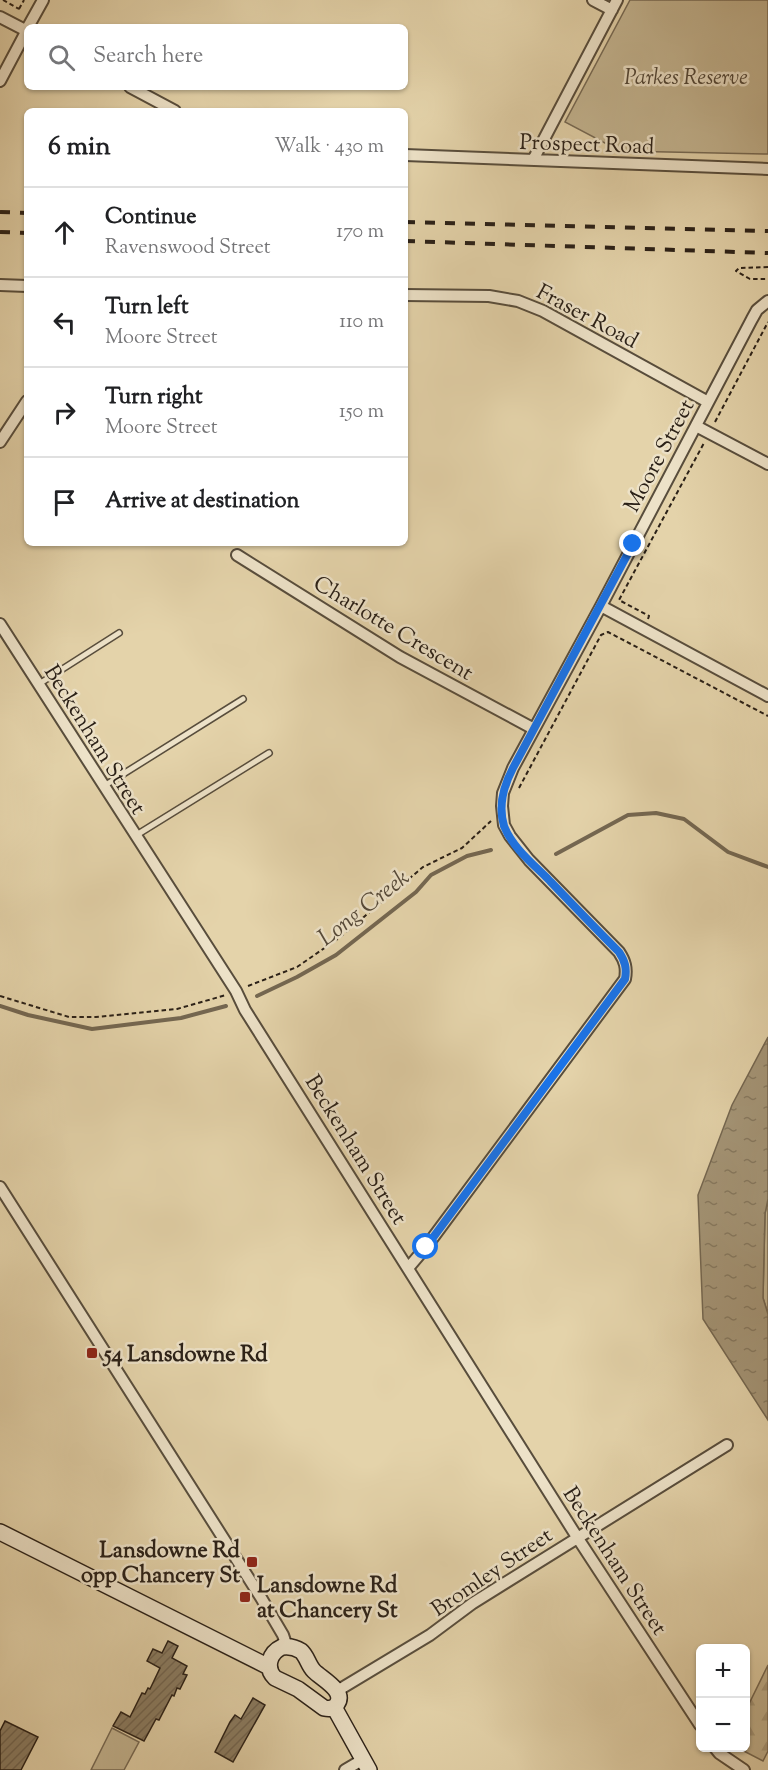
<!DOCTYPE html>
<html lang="en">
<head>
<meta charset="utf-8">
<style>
	:root { --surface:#fff; --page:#f2f2f2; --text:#202124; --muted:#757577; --line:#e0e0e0 }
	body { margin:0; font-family:"Sorts Mill Goudy",serif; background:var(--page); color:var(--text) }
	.controls { position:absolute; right:18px; bottom:18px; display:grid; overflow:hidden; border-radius:9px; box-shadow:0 2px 4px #0004 }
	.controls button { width:54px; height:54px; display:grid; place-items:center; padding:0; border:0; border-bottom:2px solid var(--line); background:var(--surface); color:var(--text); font:30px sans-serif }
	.stop { position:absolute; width:18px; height:18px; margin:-14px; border:4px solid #1a73e8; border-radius:50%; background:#fff }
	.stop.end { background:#1a73e8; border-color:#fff; box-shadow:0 2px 6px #0008 }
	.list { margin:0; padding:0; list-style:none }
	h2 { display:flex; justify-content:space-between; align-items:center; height:78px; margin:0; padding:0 24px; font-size:26px }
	h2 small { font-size:20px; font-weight:400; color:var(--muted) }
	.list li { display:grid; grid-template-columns:39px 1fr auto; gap:18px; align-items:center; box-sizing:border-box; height:90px; padding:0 24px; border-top:2px solid var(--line) }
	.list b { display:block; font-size:22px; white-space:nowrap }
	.list p { margin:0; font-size:20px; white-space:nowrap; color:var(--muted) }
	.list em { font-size:20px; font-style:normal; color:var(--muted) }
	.icon { flex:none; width:33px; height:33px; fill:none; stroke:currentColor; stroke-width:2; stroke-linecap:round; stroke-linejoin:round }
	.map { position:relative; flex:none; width:768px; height:1770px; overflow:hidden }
	.search { position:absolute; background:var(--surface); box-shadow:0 2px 4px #0004; left:24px; top:24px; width:384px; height:66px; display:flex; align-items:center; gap:15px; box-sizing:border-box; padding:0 21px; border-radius:9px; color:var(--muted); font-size:22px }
	.panel { position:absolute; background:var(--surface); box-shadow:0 2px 4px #0004; left:24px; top:108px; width:384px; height:438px; border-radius:9px }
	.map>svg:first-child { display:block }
</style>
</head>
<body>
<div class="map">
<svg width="768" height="1770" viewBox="0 0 768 1770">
	<defs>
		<pattern id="forest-firs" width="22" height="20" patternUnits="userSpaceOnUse" patternTransform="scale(1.5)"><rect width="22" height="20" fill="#c4b591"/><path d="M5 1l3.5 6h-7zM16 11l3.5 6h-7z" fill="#a99b7c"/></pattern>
		<pattern id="water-ripples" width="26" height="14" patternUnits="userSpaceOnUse" patternTransform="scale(1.5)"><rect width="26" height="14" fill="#a59678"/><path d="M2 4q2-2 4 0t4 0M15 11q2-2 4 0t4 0" fill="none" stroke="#877a61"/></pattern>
		<pattern id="building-hatch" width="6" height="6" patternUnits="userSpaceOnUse" patternTransform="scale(1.5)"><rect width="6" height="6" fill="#8b7d63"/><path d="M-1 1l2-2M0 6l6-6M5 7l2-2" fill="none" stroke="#726651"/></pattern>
	</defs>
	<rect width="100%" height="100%" fill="#e4d3aa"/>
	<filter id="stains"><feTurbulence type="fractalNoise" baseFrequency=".00333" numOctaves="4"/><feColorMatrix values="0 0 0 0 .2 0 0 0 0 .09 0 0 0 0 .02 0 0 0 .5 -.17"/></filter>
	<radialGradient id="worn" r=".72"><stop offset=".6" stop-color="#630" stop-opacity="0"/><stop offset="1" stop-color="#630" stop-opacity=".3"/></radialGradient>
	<path fill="url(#forest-firs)" stroke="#776a54" stroke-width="1.5" d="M 768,1665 L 768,1751 L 763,1761 L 738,1748 L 746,1748 L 746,1710 Z"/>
	<path fill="#c4b591" stroke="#776a54" stroke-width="1.5" d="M 630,0 L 768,0 L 768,154 L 620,151 L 565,122 Z
		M 768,1199 L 768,1314 L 763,1298 L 765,1213 Z
		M 112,1728 L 139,1742 L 124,1770 L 91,1770 Z"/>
	<path fill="url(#water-ripples)" stroke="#746751" stroke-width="1.5" d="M 768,1037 L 768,1199 L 765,1214 L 763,1298 L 768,1314 L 768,1420 L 703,1319 L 698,1195 L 732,1105 Z"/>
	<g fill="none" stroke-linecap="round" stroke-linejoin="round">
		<path stroke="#746751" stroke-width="4" d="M 556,854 L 628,815 L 656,813 L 684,819 L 728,852 L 768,867
			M 257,996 L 297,977 L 336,955 L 416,892 L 431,875 L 467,856 L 491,850
			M 0,1006 L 28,1015 L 92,1029 L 181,1018 L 226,1006"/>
	</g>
	<path fill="url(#building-hatch)" stroke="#2a2017" stroke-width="1.5" d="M 168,1641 L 178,1646 L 172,1658 L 187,1666 L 183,1674 L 187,1675 L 180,1689 L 177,1688 L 174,1696 L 172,1695 L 159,1720 L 156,1719 L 144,1741 L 113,1726 L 121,1712 L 130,1717 L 142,1693 L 145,1694 L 148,1688 L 150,1689 L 160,1668 L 147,1661 L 153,1649 L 162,1653 Z
		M 253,1698 L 265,1705 L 233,1762 L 215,1752 L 230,1722 L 235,1715 L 241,1719 Z
		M 5,1721 L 38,1737 L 21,1770 L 0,1770 L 0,1731 Z"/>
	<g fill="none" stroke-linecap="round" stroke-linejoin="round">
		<defs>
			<path id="lane" d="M 39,684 L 119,633
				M 104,786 L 243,699
				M 135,836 L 269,753"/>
			<path id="street" d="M 593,0 L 612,10
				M 0,17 L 27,31
				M 28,27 L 43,0
				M 0,81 L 27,30
				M 130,87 L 175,111
				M 405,155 L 768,169
				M 533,160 L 617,0
				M 0,285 L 27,286
				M 405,295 L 489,296 L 518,301 L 543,311 L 708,402
				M 696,426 L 768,464
				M 0,442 L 27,401
				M 237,555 L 400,657 L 534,729
				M 601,606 L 768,696
				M 0,624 L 236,991 L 245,1010 L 577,1537 L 700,1725
				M 0,1187 L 260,1596 L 283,1635 L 287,1647
				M 409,1267 L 426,1247 L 625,979 C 627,968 625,961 619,952 L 529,860 L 510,836 L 504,825 L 502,806 L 503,793 L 513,768 L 601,606 L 752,319 L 757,310 L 768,301
				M 337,1691 L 430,1635 L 473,1603 L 727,1445
				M 715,1748 L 719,1753 L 744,1770
				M 345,1770 L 362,1760"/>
			<path id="secondary" d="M 0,1532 L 269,1667
				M 282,1647 C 289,1646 295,1647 301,1651 C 307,1656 308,1665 314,1671 C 322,1679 346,1691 337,1704 C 334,1709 329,1709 324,1708 L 298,1689 L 275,1678 C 265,1668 269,1653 282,1647 Z
				M 334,1707 L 369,1770"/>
		</defs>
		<use href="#lane" stroke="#584d3c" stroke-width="8"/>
		<use href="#street" stroke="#584d3c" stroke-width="14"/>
		<use href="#secondary" stroke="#2a2017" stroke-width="18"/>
		<path stroke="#2a2017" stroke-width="2" stroke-dasharray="4.5 3" stroke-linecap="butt" d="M 3,0 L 19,9
			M 19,9 L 24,0
			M 768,267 L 739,268 L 736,271 L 750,279 L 768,279
			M 715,422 L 768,322
			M 648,619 L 649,616 L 619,600 L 704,443
			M 519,788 L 601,635 L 608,632 L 768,716
			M 248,986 L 297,967 L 339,938 L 423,867 L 462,848 L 491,821
			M 0,996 L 69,1017 L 96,1017 L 177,1009 L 226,995"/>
		<use href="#lane" stroke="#ede2c8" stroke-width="5"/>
		<use href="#street" stroke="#ede2c8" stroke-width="10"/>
		<use href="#secondary" stroke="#ede2c8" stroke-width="15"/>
		<path stroke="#2a2017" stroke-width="4" stroke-dasharray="10 10" stroke-linecap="butt" d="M 0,212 L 27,213
			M 405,222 L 768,231
			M 0,232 L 27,233
			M 405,241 L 768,253"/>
	</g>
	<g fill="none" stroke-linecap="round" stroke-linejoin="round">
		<path stroke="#1a73e8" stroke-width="8" d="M 426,1247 L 625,979 C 627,968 625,961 619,952 C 595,928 572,904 548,879 C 533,864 512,847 504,826 C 498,806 504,785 513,768 L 633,544"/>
	</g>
	<g fill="#8f2418" stroke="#ede2c8" stroke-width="2">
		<rect x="86" y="1347" width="12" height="12" rx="3"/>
		<rect x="246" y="1556" width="12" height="12" rx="3"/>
		<rect x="239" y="1591" width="12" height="12" rx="3"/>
	</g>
	<g text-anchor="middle" stroke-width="5" stroke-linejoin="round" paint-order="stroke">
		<g font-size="22" font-style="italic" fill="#504536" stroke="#ede2c8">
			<text x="686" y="84">Parkes Reserve</text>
		</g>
		<g font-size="22" fill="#2a2017" stroke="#ede2c8">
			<text transform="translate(587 143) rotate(2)" y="8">Prospect Road</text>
			<text transform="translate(588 315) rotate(28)" y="8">Fraser Road</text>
			<text transform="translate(658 455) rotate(-62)" y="8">Moore Street</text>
			<text transform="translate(394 627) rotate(31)" y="8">Charlotte Crescent</text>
			<text transform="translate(96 739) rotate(58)" y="8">Beckenham Street</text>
			<text transform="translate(357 1149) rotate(58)" y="8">Beckenham Street</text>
			<text transform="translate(616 1560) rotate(57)" y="8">Beckenham Street</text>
			<text transform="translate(491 1571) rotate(-34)" y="8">Bromley Street</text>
		</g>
		<g font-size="22" font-weight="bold" fill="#2a2017" stroke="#ede2c8" text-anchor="start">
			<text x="104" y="1361">54 Lansdowne Rd</text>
			<text x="240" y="1557" text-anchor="end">Lansdowne Rd<tspan x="240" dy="25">opp Chancery St</tspan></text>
			<text x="257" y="1592">Lansdowne Rd<tspan x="257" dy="25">at Chancery St</tspan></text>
		</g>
		<g font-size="24" font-style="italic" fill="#554939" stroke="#ede2c8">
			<text transform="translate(363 907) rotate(-38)" y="8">Long Creek</text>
		</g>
	</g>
	<rect width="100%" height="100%" filter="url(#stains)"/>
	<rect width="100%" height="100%" fill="url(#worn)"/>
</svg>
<div class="controls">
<button>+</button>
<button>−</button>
</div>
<div class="stop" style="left:426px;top:1247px"></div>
<div class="stop end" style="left:633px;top:544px"></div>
<div class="search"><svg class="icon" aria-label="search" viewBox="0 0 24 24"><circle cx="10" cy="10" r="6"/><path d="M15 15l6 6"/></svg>Search here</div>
<section class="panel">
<h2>6 min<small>Walk · 430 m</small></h2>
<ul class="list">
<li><svg class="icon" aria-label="ahead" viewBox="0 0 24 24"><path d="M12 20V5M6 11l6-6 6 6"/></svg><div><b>Continue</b><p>Ravenswood Street</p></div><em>170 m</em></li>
<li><svg class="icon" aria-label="left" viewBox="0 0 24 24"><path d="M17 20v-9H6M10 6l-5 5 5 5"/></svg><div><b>Turn left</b><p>Moore Street</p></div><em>110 m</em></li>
<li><svg class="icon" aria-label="right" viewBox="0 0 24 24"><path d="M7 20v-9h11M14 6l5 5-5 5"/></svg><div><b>Turn right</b><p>Moore Street</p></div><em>150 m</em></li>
<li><svg class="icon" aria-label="arrive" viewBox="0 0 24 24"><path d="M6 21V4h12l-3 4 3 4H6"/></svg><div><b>Arrive at destination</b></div></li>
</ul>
</section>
</div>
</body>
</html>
